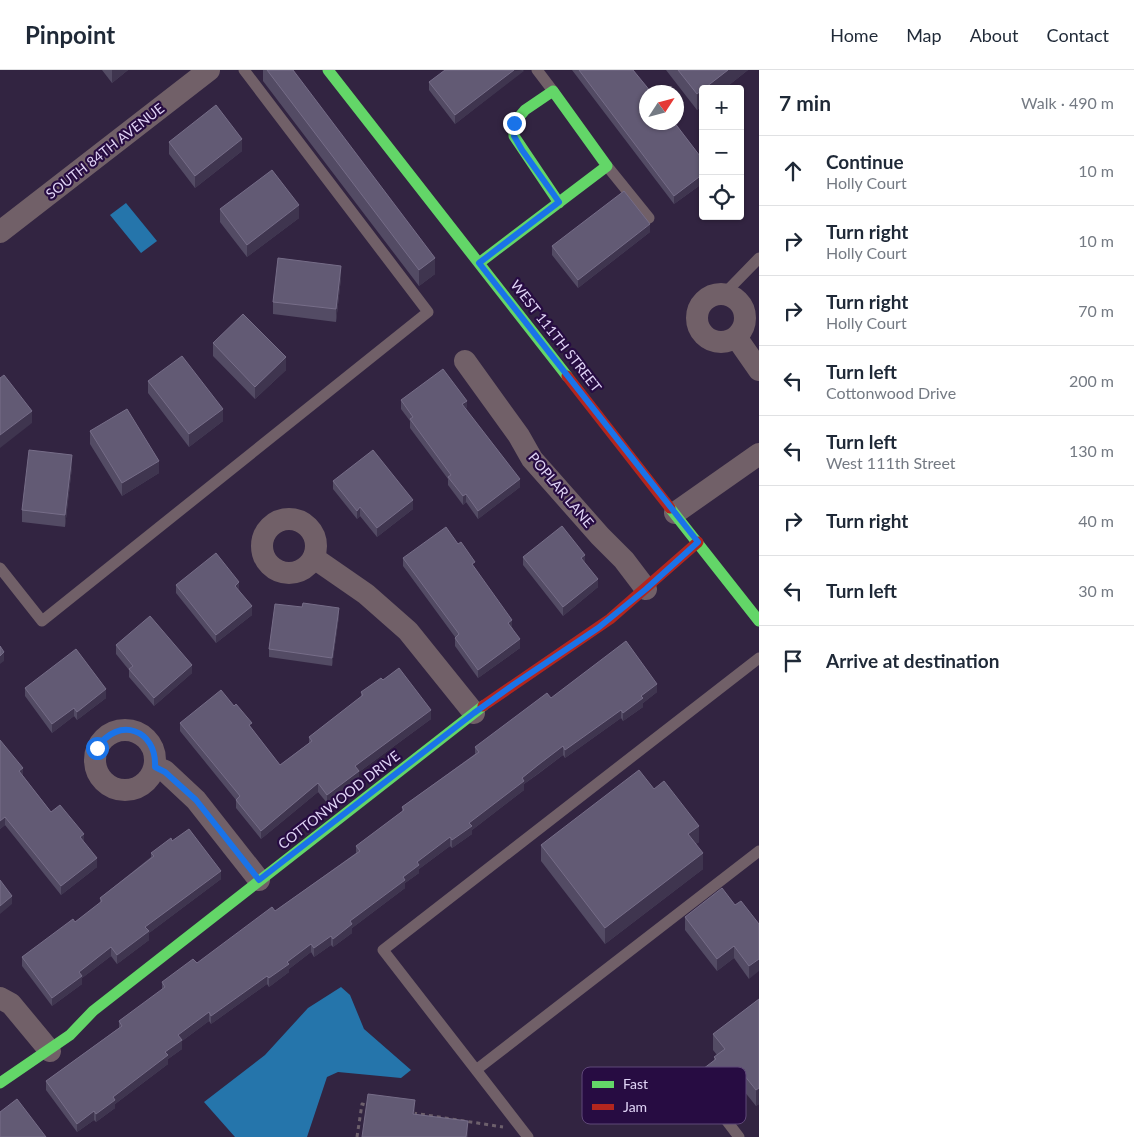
<!DOCTYPE html>
<html lang="en">
<head>
<meta charset="utf-8">
<style>
	:root { --surface:#fff; --page:#f2f2f3; --text:#1f2937; --muted:#747a83; --line:#e0e1e3 }
	body { margin:0; font-family:Lato,sans-serif; background:var(--page); color:var(--text) }
	.controls { position:absolute; right:15px; top:15px; display:grid; overflow:hidden; border-radius:5px; box-shadow:0 1px 4px #0004 }
	.controls button { width:45px; height:45px; display:grid; place-items:center; padding:0; border:0; border-bottom:1px solid var(--line); background:var(--surface); color:var(--text); font:25px sans-serif }
	.compass { position:absolute; left:639px; top:15px; width:45px; height:45px; border-radius:50%; background:var(--surface); box-shadow:0 1px 4px #0004; rotate:54deg }
	.stop { position:absolute; width:15px; height:15px; margin:-11px; border:4px solid #1a73e8; border-radius:50%; background:#fff }
	.stop.end { background:#1a73e8; border-color:#fff; box-shadow:0 1px 5px #0008 }
	.list { margin:0; padding:0; list-style:none }
	h2 { display:flex; justify-content:space-between; align-items:center; height:65px; margin:0; padding:0 20px; font-size:21px }
	h2 small { font-size:16px; font-weight:400; color:var(--muted) }
	.list li { display:grid; grid-template-columns:32px 1fr auto; gap:15px; align-items:center; box-sizing:border-box; height:70px; padding:0 20px; border-top:1px solid var(--line) }
	.list b { display:block; font-size:19px; white-space:nowrap }
	.list p { margin:0; font-size:16px; white-space:nowrap; color:var(--muted) }
	.list em { font-size:16px; font-style:normal; color:var(--muted) }
	.icon { flex:none; width:28px; height:28px; fill:none; stroke:currentColor; stroke-width:2; stroke-linecap:round; stroke-linejoin:round }
	.map { position:relative; flex:none; width:759px; height:1067px; overflow:hidden }
	header { display:flex; align-items:center; gap:30px; box-sizing:border-box; height:70px; padding:0 25px; background:var(--surface); border-bottom:1px solid var(--line) }
	header strong { font-size:24px }
	nav { display:flex; gap:28px; margin-inline-start:auto; font-size:18px }
	main { display:flex }
	aside { flex:1; background:var(--surface) }
	.map>svg:first-child { display:block }
</style>
</head>
<body>
<header>
<strong>Pinpoint</strong>
<nav><a>Home</a><a>Map</a><a>About</a><a>Contact</a></nav>
</header>
<main>
<div class="map">
<svg width="759" height="1067" viewBox="0 0 759 1067">
	<rect width="100%" height="100%" fill="#322441"/>
	<path fill="#2575ab" d="M 126,133 L 157,171 L 141,183 L 110,145 Z
		M 341,917 L 350,925 L 364,959 L 411,1000 L 401,1008 L 338,1002 L 327,1007 L 307,1067 L 235,1067 L 204,1032 L 265,985 L 308,938 Z"/>
	<g fill="none" stroke-linecap="round" stroke-linejoin="round">
		<path stroke="#6d606c" stroke-width="3" stroke-dasharray="4 4" stroke-linecap="butt" d="M 413,1043 L 503,1057
			M 357,1067 L 362,1034 L 369,1036"/>
		<path stroke="#716068" stroke-width="11" d="M 537,0 L 553,21
			M 607,96 L 649,148
			M 724,224 L 759,188
			M 0,498 L 42,551 L 428,242 L 244,0
			M 476,1000 L 759,781
			M 723,1046 L 739,1067
			M 528,1067 L 383,880 L 759,588"/>
		<path stroke="#716068" stroke-width="22" d="M 0,162 L 209,0
			M697 248a24 24 0 1 1 48 0a24 24 0 1 1-48 0Z
			M 736,267 L 759,300
			M 465,291 L 519,366 L 532,389 L 600,466 L 624,490 L 646,519
			M 675,443 L 759,384
			M262 476a27 27 0 1 1 54 0a27 27 0 1 1-54 0Z
			M 314,488 L 366,524 L 408,561 L 474,643
			M95 690a30 30 0 1 1 60 0a30 30 0 1 1-60 0Z
			M 155,697 L 165,701 L 196,730 L 259,810
			M 0,928 L 11,934 L 50,981"/>
		<path stroke="#63d668" stroke-width="11" d="M 328,0 L 567,306
			M 479,193 L 607,96 L 553,21 L 525,40 L 514,53 L 514,66 L 559,133
			M 670,438 L 759,551
			M 0,1013 L 70,965 L 93,941 L 483,636"/>
		<path stroke="#b3261e" stroke-width="11" d="M 567,306 L 670,438
			M 483,636 L 610,549 L 698,472"/>
	</g>
	<path fill="#534b64" d="M 102,0 L 128,0 L 112,13 Z
		M 263,0 L 293,0 L 435,204 L 419,216 L 263,11 Z
		M 524,0 L 455,54 L 429,20 L 429,12 Z
		M 572,0 L 633,0 L 703,90 L 703,113 L 674,134 Z
		M 666,0 L 748,0 L 724,19 L 703,19 L 703,35 L 697,40 Z
		M 169,72 L 242,81 L 195,118 L 169,84 Z
		M 220,139 L 299,148 L 247,187 L 220,152 Z
		M 650,162 L 578,218 L 552,185 L 552,176 Z
		M 341,208 L 336,252 L 273,244 L 273,232 Z
		M 213,273 L 286,300 L 255,329 L 213,286 Z
		M 148,311 L 223,351 L 189,377 L 148,323 Z
		M 401,330 L 466,339 L 520,417 L 478,449 L 466,432 L 463,435 L 448,415 L 448,409 L 410,358 L 410,351 L 401,339 Z
		M 90,361 L 159,403 L 122,426 L 90,374 Z
		M 72,397 L 65,457 L 22,452 L 22,440 Z
		M 333,411 L 413,439 L 377,467 L 360,446 L 357,449 L 333,419 Z
		M 523,487 L 585,493 L 598,517 L 563,546 L 523,495 Z
		M 403,488 L 475,498 L 512,557 L 520,578 L 478,608 L 455,576 L 455,567 L 403,496 Z
		M 176,515 L 239,520 L 252,545 L 216,573 L 176,523 Z
		M 339,546 L 332,596 L 269,587 L 269,579 Z
		M 116,575 L 192,603 L 154,636 L 129,607 L 129,600 L 116,584 Z
		M 383,610 L 431,649 L 359,702 L 359,709 L 327,733 L 318,722 L 261,769 L 236,738 L 236,730 L 180,661 L 180,653 L 234,636 L 280,695 L 309,673 L 309,667 L 361,627 L 361,622 Z
		M 25,618 L 106,628 L 77,650 L 74,646 L 52,663 L 25,626 Z
		M 657,622 L 643,633 L 643,637 L 623,651 L 621,648 L 565,688 L 563,685 L 538,704 L 524,714 L 524,720 L 472,760 L 472,764 L 452,778 L 450,776 L 419,799 L 419,803 L 405,813 L 405,818 L 352,858 L 352,863 L 333,877 L 331,875 L 314,887 L 311,882 L 289,899 L 289,902 L 269,917 L 267,914 L 211,954 L 209,951 L 182,971 L 182,979 L 168,989 L 168,994 L 115,1034 L 115,1038 L 96,1052 L 94,1050 L 77,1062 L 46,1020 L 46,1011 L 119,958 L 119,951 L 162,920 L 162,912 L 197,893 L 275,841 L 356,783 L 356,776 L 402,742 L 402,737 L 475,684 L 475,677 L 551,628 Z
		M 0,670 L 23,706 L 51,742 L 84,772 L 97,797 L 61,825 L 5,755 L 0,759 Z
		M 654,719 L 699,772 L 696,774 L 703,799 L 605,874 L 541,791 L 541,775 Z
		M 172,771 L 221,809 L 149,863 L 149,870 L 117,894 L 111,886 L 82,908 L 82,914 L 52,936 L 22,896 L 22,887 L 75,852 L 100,833 L 100,828 L 151,787 L 151,783 Z
		M 735,835 L 759,854 L 749,909 L 734,888 L 717,901 L 685,860 L 685,847 Z
		M 759,929 L 759,1034 L 756,1036 L 744,1021 L 734,1029 L 732,1026 L 702,1049 L 686,1028 L 686,1012 L 714,991 L 714,987 L 717,985 L 713,980 L 713,964 Z"/>
	<path fill="#3f354f" d="M 112,0 L 128,0 L 112,13 Z
		M 514,0 L 524,1 L 455,54 L 455,45 Z
		M 728,0 L 748,0 L 724,19 L 704,19 Z
		M 703,19 L 703,35 L 697,40 L 697,24 Z
		M 242,69 L 242,81 L 195,118 L 195,106 Z
		M 703,104 L 703,113 L 674,134 L 674,126 Z
		M 299,135 L 299,148 L 247,187 L 247,175 Z
		M 650,154 L 650,162 L 578,218 L 578,210 Z
		M 435,188 L 435,204 L 419,216 L 419,200 Z
		M 341,196 L 341,208 L 336,252 L 336,239 Z
		M 286,287 L 286,300 L 255,329 L 255,317 Z
		M 467,331 L 467,339 L 462,334 Z
		M 223,339 L 223,351 L 189,377 L 189,364 Z
		M 32,341 L 32,353 L 0,378 L 0,365 Z
		M 72,385 L 72,397 L 65,457 L 65,445 Z
		M 159,391 L 159,403 L 122,426 L 122,413 Z
		M 520,409 L 520,417 L 478,449 L 478,441 Z
		M 466,424 L 466,432 L 463,435 L 463,426 Z
		M 413,430 L 413,439 L 377,467 L 377,458 Z
		M 360,437 L 360,446 L 357,449 L 357,441 Z
		M 585,485 L 585,493 L 581,488 Z
		M 598,509 L 598,517 L 563,546 L 563,537 Z
		M 239,512 L 239,521 L 235,516 Z
		M 252,536 L 252,545 L 216,573 L 216,565 Z
		M 339,538 L 339,546 L 332,596 L 332,588 Z
		M 512,550 L 512,559 L 508,553 Z
		M 520,569 L 520,578 L 478,608 L 478,600 Z
		M 4,582 L 4,591 L 0,594 L 0,586 Z
		M 192,595 L 192,603 L 154,636 L 154,628 Z
		M 657,614 L 657,622 L 643,633 L 643,637 L 623,651 L 623,643 L 641,626 Z
		M 106,619 L 106,628 L 77,650 L 77,642 Z
		M 74,638 L 74,646 L 52,663 L 52,654 Z
		M 431,640 L 431,649 L 359,702 L 359,709 L 327,733 L 327,725 L 355,696 Z
		M 621,640 L 621,648 L 565,688 L 565,680 Z
		M 563,676 L 563,685 L 524,714 L 524,720 L 472,760 L 472,764 L 452,778 L 452,770 L 469,753 L 522,708 Z
		M 23,698 L 23,707 L 19,701 Z
		M 318,713 L 318,722 L 261,769 L 261,761 Z
		M 5,747 L 5,755 L 0,759 L 0,751 Z
		M 699,756 L 699,772 L 688,780 L 688,764 Z
		M 84,764 L 84,773 L 80,767 Z
		M 450,767 L 450,776 L 419,799 L 419,803 L 405,813 L 405,818 L 352,858 L 352,863 L 333,877 L 333,869 L 350,851 L 403,807 L 417,792 Z
		M 703,783 L 703,799 L 605,874 L 605,858 Z
		M 97,788 L 97,797 L 61,825 L 61,816 Z
		M 221,801 L 221,809 L 149,863 L 149,870 L 117,894 L 117,885 L 145,857 Z
		M 12,826 L 12,834 L 0,844 L 0,836 Z
		M 331,866 L 331,875 L 314,887 L 314,878 Z
		M 311,874 L 311,882 L 289,899 L 289,902 L 269,917 L 269,908 L 287,892 Z
		M 734,876 L 734,888 L 717,901 L 717,889 Z
		M 111,877 L 111,886 L 82,908 L 82,914 L 52,936 L 52,928 L 79,902 Z
		M 759,889 L 759,901 L 749,909 L 749,896 Z
		M 267,906 L 267,914 L 211,954 L 211,946 Z
		M 209,942 L 209,951 L 182,971 L 182,979 L 168,989 L 168,994 L 115,1034 L 115,1038 L 96,1052 L 96,1044 L 113,1027 L 165,982 L 178,965 Z
		M 744,1005 L 744,1021 L 734,1029 L 734,1013 Z
		M 732,1010 L 732,1026 L 702,1049 L 702,1033 Z
		M 759,1018 L 759,1034 L 756,1036 L 756,1020 Z
		M 415,1030 L 415,1046 L 413,1044 Z
		M 94,1041 L 94,1050 L 77,1062 L 77,1054 Z
		M 468,1051 L 468,1067 L 466,1067 Z"/>
	<path fill="#625a74" stroke="#766d88" d="M 267,0 L 293,0 L 435,188 L 419,200 Z
		M 445,0 L 514,0 L 455,45 L 429,12 Z
		M 579,0 L 633,0 L 651,22 L 646,22 L 646,52 L 674,52 L 703,90 L 703,104 L 674,126 Z
		M 678,0 L 728,0 L 697,24 Z
		M 216,35 L 242,69 L 195,106 L 169,72 Z
		M 272,100 L 299,135 L 247,175 L 220,139 Z
		M 624,121 L 650,154 L 578,210 L 552,176 Z
		M 278,188 L 341,196 L 336,239 L 273,232 Z
		M 243,244 L 286,287 L 255,317 L 213,273 Z
		M 182,286 L 223,339 L 189,364 L 148,311 Z
		M 443,299 L 467,331 L 462,334 L 520,409 L 478,441 L 466,424 L 463,426 L 448,407 L 451,405 L 410,349 L 413,347 L 401,330 Z
		M 4,305 L 32,341 L 0,365 L 0,308 Z
		M 127,339 L 159,391 L 122,413 L 90,361 Z
		M 29,380 L 72,385 L 65,445 L 22,440 Z
		M 373,380 L 413,430 L 377,458 L 360,437 L 357,441 L 333,411 Z
		M 562,456 L 585,485 L 581,488 L 598,509 L 563,537 L 523,487 Z
		M 446,457 L 458,474 L 461,472 L 475,492 L 472,494 L 512,550 L 508,553 L 520,569 L 478,600 L 455,568 L 459,564 L 403,488 Z
		M 216,483 L 239,512 L 235,516 L 252,536 L 216,565 L 176,515 Z
		M 303,533 L 339,538 L 332,588 L 269,579 L 275,534 L 302,537 Z
		M 150,546 L 192,595 L 154,628 L 129,599 L 133,596 L 116,575 Z
		M 626,571 L 657,614 L 641,626 L 643,628 L 623,643 L 621,640 L 565,680 L 563,676 L 538,695 L 522,708 L 524,711 L 469,753 L 472,756 L 452,770 L 450,767 L 417,792 L 419,795 L 403,807 L 405,810 L 350,851 L 352,854 L 333,869 L 331,866 L 314,878 L 311,874 L 287,892 L 289,894 L 269,908 L 267,906 L 211,946 L 209,942 L 178,965 L 182,970 L 165,982 L 168,985 L 113,1027 L 115,1030 L 96,1044 L 94,1041 L 77,1054 L 46,1011 L 122,956 L 119,951 L 165,917 L 162,912 L 193,889 L 197,893 L 272,837 L 275,841 L 360,781 L 356,776 L 404,740 L 402,737 L 479,682 L 475,677 L 547,623 L 551,628 Z
		M 0,576 L 4,582 L 0,586 Z
		M 76,579 L 106,619 L 77,642 L 74,638 L 52,654 L 25,618 Z
		M 399,598 L 431,640 L 355,696 L 359,701 L 327,725 L 318,713 L 261,761 L 236,730 L 240,726 L 180,653 L 221,620 L 234,636 L 236,634 L 252,653 L 249,655 L 280,695 L 312,671 L 309,667 L 363,625 L 361,622 L 381,608 L 383,610 Z
		M 0,670 L 23,698 L 19,701 L 51,742 L 60,735 L 84,764 L 80,767 L 97,788 L 61,816 L 5,747 L 0,751 Z
		M 639,700 L 654,719 L 664,711 L 699,756 L 688,764 L 703,783 L 605,858 L 541,775 Z
		M 189,759 L 221,801 L 145,857 L 149,861 L 117,885 L 111,877 L 79,902 L 82,906 L 52,928 L 22,887 L 73,849 L 75,852 L 102,831 L 100,828 L 154,786 L 151,783 L 171,768 L 172,771 Z
		M 0,810 L 12,826 L 0,836 Z
		M 722,818 L 735,835 L 741,831 L 759,854 L 759,889 L 749,896 L 734,876 L 717,889 L 685,847 Z
		M 759,929 L 759,1018 L 756,1020 L 744,1005 L 734,1013 L 732,1010 L 702,1033 L 686,1012 L 716,989 L 714,987 L 725,979 L 713,964 Z
		M 368,1024 L 415,1030 L 413,1044 L 468,1051 L 466,1067 L 362,1067 Z
		M 17,1029 L 46,1067 L 0,1067 L 0,1042 Z"/>
	<g fill="none" stroke-linecap="round" stroke-linejoin="round">
		<path stroke="#1a73e8" stroke-width="6" d="M 97,678 C 118,646 157,659 155,697 L 165,702 L 196,730 L 259,810 L 474,643 L 513,615 L 598,558 L 646,519 L 698,472 L 479,193 L 559,132 L 522,80 L 514,66 L 514,53"/>
	</g>
	<g text-anchor="middle" stroke-width="4.5" stroke-linejoin="round" paint-order="stroke">
		<g font-size="14" fill="#e1d5f7" stroke="#270c42">
			<text transform="translate(105 81) rotate(-38)" y="5">SOUTH 84TH AVENUE</text>
			<text transform="translate(556 266) rotate(52)" y="5">WEST 111TH STREET</text>
			<text transform="translate(561 420) rotate(50)" y="5">POPLAR LANE</text>
			<text transform="translate(339 730) rotate(-38)" y="5">COTTONWOOD DRIVE</text>
		</g>
	</g>
	<rect x="582" y="997" width="164" height="57" rx="8" fill="#270c42" stroke="#5f4878" stroke-width="1"/>
	<rect x="592" y="1011" width="22" height="7" fill="#63d668"/>
	<rect x="592" y="1034" width="22" height="6" fill="#b3261e"/>
	<g font-size="14" fill="#e1d5f7">
		<text x="623" y="1019">Fast</text>
		<text x="623" y="1042">Jam</text>
	</g>
</svg>
<div class="controls">
<button>+</button>
<button>−</button>
<button><svg class="icon" aria-label="locate" viewBox="0 0 24 24"><circle cx="12" cy="12" r="6"/><path d="M12 2v4M12 18v4M2 12h4M18 12h4"/></svg></button>
</div>
<svg class="compass" viewBox="-18 -18 36 36"><path d="M0-13l5 13h-10z" fill="#e53935"/><path d="M0 13l5-13h-10z" fill="#747a83"/></svg>
<div class="stop" style="left:97px;top:678px"></div>
<div class="stop end" style="left:514px;top:53px"></div>
</div>
<aside>
<h2>7 min<small>Walk · 490 m</small></h2>
<ul class="list">
<li><svg class="icon" aria-label="ahead" viewBox="0 0 24 24"><path d="M12 20V5M6 11l6-6 6 6"/></svg><div><b>Continue</b><p>Holly Court</p></div><em>10 m</em></li>
<li><svg class="icon" aria-label="right" viewBox="0 0 24 24"><path d="M7 20v-9h11M14 6l5 5-5 5"/></svg><div><b>Turn right</b><p>Holly Court</p></div><em>10 m</em></li>
<li><svg class="icon" aria-label="right" viewBox="0 0 24 24"><path d="M7 20v-9h11M14 6l5 5-5 5"/></svg><div><b>Turn right</b><p>Holly Court</p></div><em>70 m</em></li>
<li><svg class="icon" aria-label="left" viewBox="0 0 24 24"><path d="M17 20v-9H6M10 6l-5 5 5 5"/></svg><div><b>Turn left</b><p>Cottonwood Drive</p></div><em>200 m</em></li>
<li><svg class="icon" aria-label="left" viewBox="0 0 24 24"><path d="M17 20v-9H6M10 6l-5 5 5 5"/></svg><div><b>Turn left</b><p>West 111th Street</p></div><em>130 m</em></li>
<li><svg class="icon" aria-label="right" viewBox="0 0 24 24"><path d="M7 20v-9h11M14 6l5 5-5 5"/></svg><div><b>Turn right</b></div><em>40 m</em></li>
<li><svg class="icon" aria-label="left" viewBox="0 0 24 24"><path d="M17 20v-9H6M10 6l-5 5 5 5"/></svg><div><b>Turn left</b></div><em>30 m</em></li>
<li><svg class="icon" aria-label="arrive" viewBox="0 0 24 24"><path d="M6 21V4h12l-3 4 3 4H6"/></svg><div><b>Arrive at destination</b></div></li>
</ul>
</aside>
</main>
</body>
</html>
